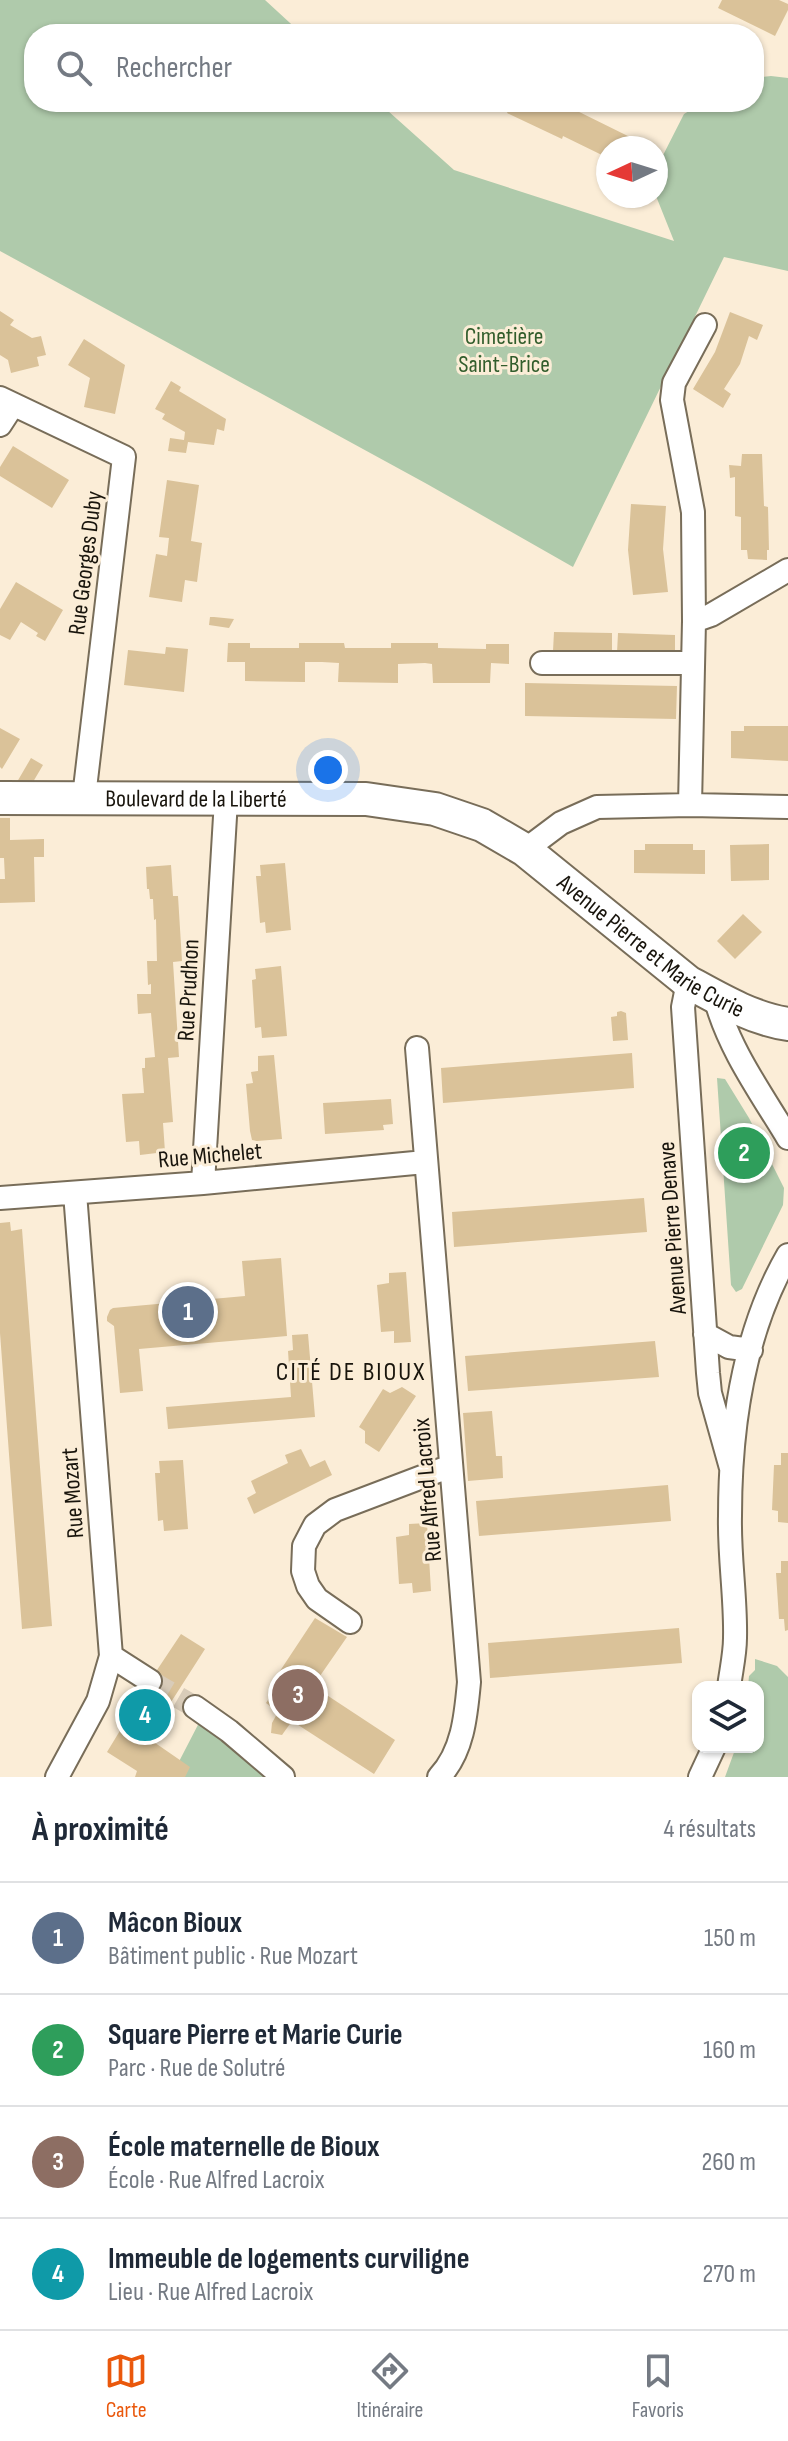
<!DOCTYPE html>
<html lang="fr">
<head>
<meta charset="utf-8">
<style>
	:root { --surface:#fff; --page:#f2f2f3; --text:#1f2937; --muted:#747a83; --line:#e0e1e3; --accent:#ea580c }
	body { margin:0; font-family:"Sofia Sans Condensed",sans-serif; background:var(--page); color:var(--text) }
	.controls { position:absolute; right:24px; bottom:24px; display:grid; overflow:hidden; border-radius:16px; box-shadow:0 2px 6px #0004 }
	.controls button { width:72px; height:72px; display:grid; place-items:center; padding:0; border:0; border-bottom:2px solid var(--line); background:var(--surface); color:var(--text); font:40px sans-serif }
	.compass { position:absolute; left:596px; top:136px; width:72px; height:72px; border-radius:50%; background:var(--surface); box-shadow:0 2px 6px #0004; rotate:266deg }
	.you { position:absolute; left:328px; top:770px; width:28px; height:28px; margin:-20px; border:6px solid #fff; border-radius:50%; background:#1a73e8; box-shadow:0 0 0 12px #1a73e833 }
	.badge { display:grid; place-items:center; width:52px; height:52px; border-radius:50%; background:var(--accent); color:#fff; font-size:26px; font-weight:700 }
	.pin { position:absolute; translate:-50% -50%; border:4px solid #fff; box-shadow:0 2px 8px #0006 }
	.list { margin:0; padding:0; list-style:none }
	h2 { display:flex; justify-content:space-between; align-items:center; height:104px; margin:0; padding:0 32px; font-size:34px }
	h2 small { font-size:26px; font-weight:400; color:var(--muted) }
	.list li { display:grid; grid-template-columns:52px 1fr auto; gap:24px; align-items:center; box-sizing:border-box; height:112px; padding:0 32px; border-top:2px solid var(--line) }
	.list b { display:block; font-size:30px; white-space:nowrap }
	.list p { margin:0; font-size:26px; white-space:nowrap; color:var(--muted) }
	.list em { font-size:26px; font-style:normal; color:var(--muted) }
	.icon { flex:none; width:44px; height:44px; fill:none; stroke:currentColor; stroke-width:2; stroke-linecap:round; stroke-linejoin:round }
	.map { position:relative; flex:none; width:788px; height:1777px; overflow:hidden }
	.search { position:absolute; background:var(--surface); box-shadow:0 2px 6px #0004; left:24px; right:24px; top:24px; height:88px; display:flex; align-items:center; gap:20px; box-sizing:border-box; padding:0 28px; border-radius:32px; color:var(--muted); font-size:30px }
	.sheet { height:552px; background:var(--surface) }
	nav { display:flex; justify-content:space-around; align-items:center; box-sizing:border-box; height:112px; border-top:2px solid var(--line); background:var(--surface); font-size:22px; color:var(--muted) }
	nav a { display:grid; justify-items:center; gap:4px }
	nav .on { color:var(--accent) }
	.map>svg:first-child { display:block }
</style>
</head>
<body>
<div class="map">
<svg width="788" height="1777" viewBox="0 0 788 1777">
	<rect width="100%" height="100%" fill="#fbedd7"/>
	<path fill="#afcaab" d="M 0,0 L 265,0 L 302,34 L 34,34 L 34,102 L 378,102 L 454,170 L 674,241 L 656,196 L 656,169 L 684,114 L 704,102 L 754,102 L 754,78 L 771,76 L 788,78 L 788,271 L 724,257 L 573,567 L 427,484 L 0,251 Z
		M 717,1078 L 725,1079 L 749,1118 L 784,1188 L 783,1205 L 742,1289 L 736,1292 L 731,1285 Z
		M 755,1659 L 777,1666 L 788,1677 L 788,1777 L 725,1777 L 736,1747 L 758,1747 L 758,1687 L 748,1687 L 749,1676 L 755,1670 Z
		M 201,1719 L 272,1777 L 171,1777 Z"/>
	<path fill="#dac299" d="M 722,0 L 779,0 L 788,4 L 788,10 L 775,36 L 718,8 Z
		M 512,102 L 559,102 L 638,141 L 634,148 L 608,148 L 608,158 L 563,136 L 562,139 L 507,113 Z
		M 0,311 L 14,320 L 10,325 L 32,338 L 41,336 L 46,355 L 37,357 L 39,366 L 11,373 L 8,360 L 0,355 Z
		M 730,312 L 763,325 L 757,340 L 749,336 L 740,364 L 724,389 L 731,394 L 723,408 L 693,389 L 715,352 Z
		M 84,339 L 125,365 L 115,414 L 84,407 L 90,378 L 68,365 Z
		M 171,381 L 181,387 L 179,391 L 226,419 L 224,431 L 217,429 L 214,445 L 188,442 L 186,453 L 168,451 L 170,438 L 184,440 L 185,432 L 162,419 L 165,414 L 155,409 Z
		M 13,446 L 69,480 L 52,508 L 0,476 L 0,467 Z
		M 742,454 L 762,454 L 764,506 L 768,507 L 769,550 L 767,550 L 767,560 L 748,559 L 747,550 L 741,550 L 741,517 L 735,516 L 735,477 L 730,478 L 729,465 L 741,466 Z
		M 167,480 L 199,485 L 191,541 L 202,543 L 197,582 L 185,580 L 182,602 L 149,597 L 156,554 L 167,556 L 169,538 L 159,537 Z
		M 631,504 L 666,506 L 663,549 L 668,592 L 633,595 L 628,550 Z
		M 16,582 L 63,610 L 45,641 L 36,636 L 38,633 L 21,622 L 10,640 L 0,635 L 0,609 Z
		M 210,617 L 214,617 L 234,619 L 229,628 L 209,625 Z
		M 554,632 L 612,633 L 612,653 L 553,651 Z
		M 618,633 L 675,635 L 675,654 L 617,653 Z
		M 228,643 L 250,643 L 250,648 L 299,648 L 299,643 L 344,643 L 345,648 L 391,648 L 391,643 L 438,643 L 438,648 L 486,649 L 486,644 L 509,644 L 509,664 L 491,663 L 490,683 L 433,683 L 432,664 L 425,663 L 398,664 L 398,683 L 338,682 L 339,663 L 322,662 L 305,662 L 305,682 L 245,681 L 245,662 L 227,662 Z
		M 166,647 L 188,649 L 184,692 L 124,685 L 128,650 L 165,654 Z
		M 525,683 L 677,686 L 676,719 L 525,716 Z
		M 744,726 L 788,726 L 788,761 L 731,758 L 731,731 L 744,731 Z
		M 0,728 L 20,739 L 2,769 L 0,767 Z
		M 31,758 L 43,765 L 33,782 L 17,782 Z
		M 0,818 L 10,818 L 10,840 L 44,839 L 44,857 L 34,857 L 35,902 L 0,903 L 0,879 L 5,879 L 4,858 L 0,858 Z
		M 645,844 L 693,844 L 693,850 L 705,850 L 705,874 L 634,873 L 634,850 L 645,850 Z
		M 769,844 L 769,880 L 731,881 L 730,845 Z
		M 285,863 L 291,930 L 266,933 L 265,922 L 260,923 L 256,876 L 261,876 L 260,865 Z
		M 171,865 L 173,896 L 178,896 L 182,961 L 173,962 L 179,1057 L 168,1058 L 173,1122 L 163,1123 L 165,1152 L 140,1155 L 139,1141 L 126,1142 L 122,1094 L 144,1093 L 142,1068 L 145,1068 L 145,1058 L 155,1057 L 151,1013 L 138,1014 L 137,994 L 151,994 L 151,984 L 148,985 L 147,961 L 157,961 L 156,919 L 154,920 L 153,899 L 150,899 L 149,889 L 147,889 L 146,867 Z
		M 743,914 L 762,932 L 735,959 L 717,941 Z
		M 281,966 L 287,1036 L 262,1038 L 261,1027 L 255,1028 L 252,980 L 256,979 L 255,969 Z
		M 621,1011 L 626,1013 L 628,1040 L 613,1041 L 611,1017 L 617,1016 L 617,1012 Z
		M 632,1053 L 634,1088 L 443,1103 L 441,1068 Z
		M 274,1055 L 282,1139 L 257,1141 L 252,1140 L 250,1131 L 246,1084 L 253,1083 L 251,1072 L 258,1071 L 258,1056 Z
		M 391,1099 L 393,1124 L 383,1125 L 384,1130 L 325,1134 L 323,1103 Z
		M 644,1198 L 647,1232 L 454,1247 L 452,1212 Z
		M 10,1222 L 11,1231 L 22,1229 L 52,1626 L 22,1629 L 0,1333 L 0,1223 Z
		M 281,1258 L 287,1336 L 139,1349 L 143,1391 L 120,1393 L 114,1326 L 107,1321 L 107,1317 L 110,1310 L 113,1308 L 245,1296 L 242,1261 Z
		M 406,1272 L 411,1342 L 394,1343 L 394,1331 L 381,1332 L 377,1285 L 389,1283 L 389,1273 Z
		M 308,1334 L 315,1417 L 168,1429 L 166,1407 L 291,1397 L 288,1351 L 293,1350 L 292,1335 Z
		M 655,1341 L 659,1377 L 468,1391 L 465,1356 Z
		M 402,1387 L 416,1396 L 379,1452 L 365,1443 L 365,1431 L 359,1427 L 383,1389 L 390,1393 Z
		M 492,1411 L 496,1456 L 502,1456 L 503,1478 L 468,1481 L 463,1413 Z
		M 301,1449 L 310,1467 L 325,1460 L 332,1475 L 254,1514 L 247,1498 L 256,1493 L 251,1481 L 288,1463 L 285,1455 Z
		M 781,1453 L 788,1453 L 788,1523 L 778,1522 L 778,1511 L 772,1510 L 774,1465 L 781,1465 Z
		M 183,1460 L 188,1529 L 164,1531 L 163,1520 L 158,1521 L 155,1473 L 160,1473 L 159,1461 Z
		M 668,1485 L 671,1521 L 479,1536 L 476,1501 Z
		M 427,1523 L 431,1591 L 413,1593 L 412,1583 L 399,1584 L 396,1537 L 409,1535 L 409,1524 Z
		M 781,1561 L 788,1561 L 788,1630 L 785,1631 L 784,1619 L 779,1619 L 776,1573 L 781,1573 Z
		M 315,1618 L 347,1637 L 313,1686 L 395,1740 L 374,1774 L 292,1721 L 282,1735 L 271,1733 L 272,1723 L 278,1712 L 266,1703 L 281,1680 L 276,1677 Z
		M 679,1628 L 682,1663 L 490,1678 L 488,1643 Z
		M 181,1634 L 205,1649 L 148,1738 L 190,1767 L 185,1777 L 135,1777 L 137,1771 L 107,1752 L 121,1729 L 119,1727 Z"/>
	<g fill="none" stroke-linecap="round" stroke-linejoin="round">
		<path stroke="#d9ccb9" stroke-width="22" stroke-dasharray="22 11" stroke-linecap="butt" d="M 150,1681 L 195,1707"/>
		<defs>
			<path id="minor" d="M 0,398 L 124,457 L 84,797
				M 0,425 L 13,405
				M 694,621 L 711,615 L 788,570
				M 542,663 L 692,663
				M 690,805 L 694,621 L 693,512 L 672,400 L 674,383 L 705,325
				M 525,850 L 561,823 L 597,807 L 690,805 L 788,807
				M 688,982 L 683,1007 L 708,1373 L 710,1393 L 731,1468
				M 715,997 C 728,1048 761,1093 788,1138
				M 417,1048 L 469,1682 C 466,1715 463,1752 439,1777
				M 203,1183 L 226,800
				M 0,1198 L 203,1183 L 425,1162
				M 705,1334 L 729,1347 L 751,1350
				M 350,1622 L 317,1599 L 308,1586 L 303,1571 L 304,1546 L 315,1525 L 335,1510 L 451,1466
				M 111,1656 L 150,1681
				M 729,1687 C 731,1671 735,1654 735,1638 C 736,1598 729,1557 730,1516 C 730,1428 743,1333 788,1255
				M 195,1707 L 229,1731 L 283,1777
				M 57,1777 L 98,1701 L 111,1656 L 75,1193
				M 700,1777 L 714,1747"/>
			<g id="secondary">
				<path id="s1" d="M 0,798 L 366,799 L 435,809 L 482,825 L 525,850 L 688,982 C 719,999 753,1019 788,1024"/>
			</g>
		</defs>
		<use href="#minor" stroke="#786d59" stroke-width="26"/>
		<use href="#secondary" stroke="#786d59" stroke-width="36"/>
		<use href="#minor" stroke="#fff" stroke-width="22"/>
		<use href="#secondary" stroke="#fff" stroke-width="32"/>
	</g>
	<g text-anchor="middle" stroke-width="6" stroke-linejoin="round" paint-order="stroke">
		<g font-size="24" fill="#325d2c" stroke="#fbedd7">
			<text x="504" y="344">Cimetière<tspan x="504" dy="28">Saint-Brice</tspan></text>
		</g>
		<g font-size="24" fill="#18140c" stroke="#fbedd7">
			<text transform="translate(85 563) rotate(-83)" y="8">Rue Georges Duby</text>
			<text dy="8" stroke="none"><textPath href="#s1" startOffset="196">Boulevard de la Liberté</textPath></text>
			<text dy="8" stroke="none"><textPath href="#s1" startOffset="694">Avenue Pierre et Marie Curie</textPath></text>
			<text transform="translate(188 990) rotate(-87)" y="8">Rue Prudhon</text>
			<text transform="translate(210 1155) rotate(-5)" y="8">Rue Michelet</text>
			<text transform="translate(672 1228) rotate(-94)" y="8">Avenue Pierre Denave</text>
			<text transform="translate(427 1490) rotate(-95)" y="8">Rue Alfred Lacroix</text>
			<text transform="translate(72 1493) rotate(-94)" y="8">Rue Mozart</text>
		</g>
		<g font-size="26" letter-spacing="2" fill="#18140c" stroke="#fbedd7">
			<text x="351" y="1380">CITÉ DE BIOUX</text>
		</g>
	</g>
</svg>
<div class="controls">
<button><svg class="icon" aria-label="layers" viewBox="0 0 24 24"><path d="M12 4l9 5-9 5-9-5zM3 14l9 5 9-5"/></svg></button>
</div>
<svg class="compass" viewBox="-18 -18 36 36"><path d="M0-13l5 13h-10z" fill="#e53935"/><path d="M0 13l5-13h-10z" fill="#747a83"/></svg>
<div class="you"></div>
<div class="pin badge" style="left:188px;top:1312px;background:#5c6f8a">1</div>
<div class="pin badge" style="left:744px;top:1153px;background:#2e9e5b">2</div>
<div class="pin badge" style="left:298px;top:1695px;background:#8d6e63">3</div>
<div class="pin badge" style="left:145px;top:1715px;background:#0f9aa8">4</div>
<div class="search"><svg class="icon" aria-label="search" viewBox="0 0 24 24"><circle cx="10" cy="10" r="6"/><path d="M15 15l6 6"/></svg>Rechercher</div>
</div>
<section class="sheet">
<h2>À proximité<small>4 résultats</small></h2>
<ul class="list">
<li><span class="badge" style="background:#5c6f8a">1</span><div><b>Mâcon Bioux</b><p>Bâtiment public · Rue Mozart</p></div><em>150 m</em></li>
<li><span class="badge" style="background:#2e9e5b">2</span><div><b>Square Pierre et Marie Curie</b><p>Parc · Rue de Solutré</p></div><em>160 m</em></li>
<li><span class="badge" style="background:#8d6e63">3</span><div><b>École maternelle de Bioux</b><p>École · Rue Alfred Lacroix</p></div><em>260 m</em></li>
<li><span class="badge" style="background:#0f9aa8">4</span><div><b>Immeuble de logements curviligne</b><p>Lieu · Rue Alfred Lacroix</p></div><em>270 m</em></li>
</ul>
</section>
<nav>
<a class="on"><svg class="icon" aria-label="map" viewBox="0 0 24 24"><path d="M3 6l6-2 6 2 6-2v14l-6 2-6-2-6 2zM9 4v14M15 6v14"/></svg>Carte</a>
<a><svg class="icon" aria-label="directions" viewBox="0 0 24 24"><path d="M12 3l9 9-9 9-9-9zM9 14v-3h6M13 9l2 2-2 2"/></svg>Itinéraire</a>
<a><svg class="icon" aria-label="saved" viewBox="0 0 24 24"><path d="M7 4h10v16l-5-4-5 4z"/></svg>Favoris</a>
</nav>
</body>
</html>
